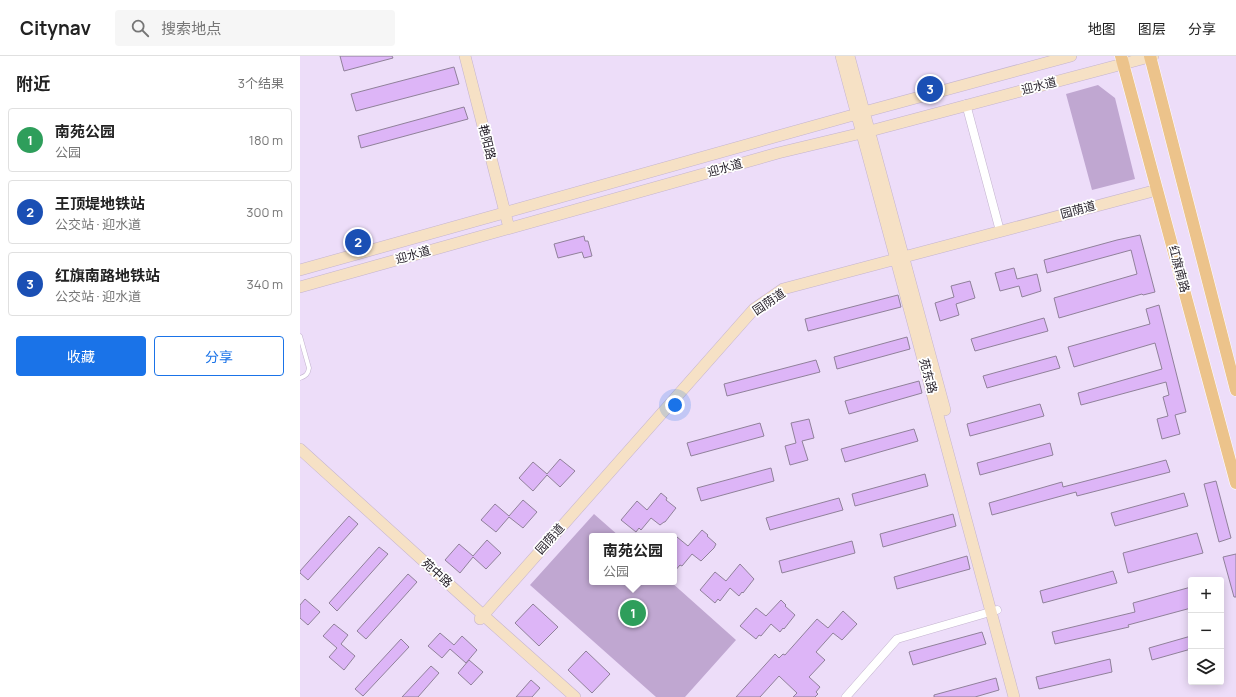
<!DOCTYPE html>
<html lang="zh">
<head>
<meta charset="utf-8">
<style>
	:root { --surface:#fff; --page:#f6f6f6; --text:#222; --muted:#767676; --line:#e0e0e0; --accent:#1a73e8 }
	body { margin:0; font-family:Manrope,"Noto Sans SC",sans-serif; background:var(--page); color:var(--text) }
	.controls { position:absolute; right:12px; bottom:12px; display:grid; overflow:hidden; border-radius:4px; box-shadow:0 2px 10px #0003 }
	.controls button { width:36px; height:36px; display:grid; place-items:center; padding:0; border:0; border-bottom:1px solid var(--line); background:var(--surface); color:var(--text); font:20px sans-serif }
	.you { position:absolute; left:375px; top:349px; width:14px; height:14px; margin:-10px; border:3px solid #fff; border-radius:50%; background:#1a73e8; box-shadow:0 0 0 6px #1a73e833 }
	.badge { display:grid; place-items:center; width:26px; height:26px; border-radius:50%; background:var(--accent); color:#fff; font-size:13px; font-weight:700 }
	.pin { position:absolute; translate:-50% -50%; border:2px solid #fff; box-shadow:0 1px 4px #0006 }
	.popup { position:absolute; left:289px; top:477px; width:88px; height:52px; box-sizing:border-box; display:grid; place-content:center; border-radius:4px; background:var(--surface); filter:drop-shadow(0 1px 3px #0005); font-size:13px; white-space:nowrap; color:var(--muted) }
	.popup b { font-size:15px; color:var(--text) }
	.popup::after { content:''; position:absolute; left:50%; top:100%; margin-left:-8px; border:8px solid transparent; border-top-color:var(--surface) }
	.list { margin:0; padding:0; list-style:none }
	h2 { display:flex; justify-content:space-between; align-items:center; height:52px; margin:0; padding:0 16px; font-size:17px }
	h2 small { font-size:13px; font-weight:400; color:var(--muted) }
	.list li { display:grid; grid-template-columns:26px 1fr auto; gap:12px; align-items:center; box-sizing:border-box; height:64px; margin:0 8px 8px; padding:0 8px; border:1px solid var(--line); border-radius:4px }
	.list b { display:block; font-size:15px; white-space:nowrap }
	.list p { margin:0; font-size:13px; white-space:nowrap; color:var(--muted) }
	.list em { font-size:13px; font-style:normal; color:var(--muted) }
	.actions { display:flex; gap:8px; padding:12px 16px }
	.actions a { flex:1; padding:9px 0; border:1px solid var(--accent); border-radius:4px; text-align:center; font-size:14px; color:var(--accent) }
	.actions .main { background:var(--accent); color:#fff }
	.icon { flex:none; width:22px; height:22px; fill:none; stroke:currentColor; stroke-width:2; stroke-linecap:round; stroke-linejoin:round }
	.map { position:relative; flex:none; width:936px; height:641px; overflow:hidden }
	header { display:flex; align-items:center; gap:24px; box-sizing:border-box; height:56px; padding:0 20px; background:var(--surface); border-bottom:1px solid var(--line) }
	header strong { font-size:19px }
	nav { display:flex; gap:22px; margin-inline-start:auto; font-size:14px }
	.search { width:280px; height:36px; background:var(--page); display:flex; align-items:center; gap:10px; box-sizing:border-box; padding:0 14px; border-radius:4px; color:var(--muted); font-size:15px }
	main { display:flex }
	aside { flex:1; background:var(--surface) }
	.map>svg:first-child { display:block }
</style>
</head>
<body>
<header>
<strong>Citynav</strong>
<div class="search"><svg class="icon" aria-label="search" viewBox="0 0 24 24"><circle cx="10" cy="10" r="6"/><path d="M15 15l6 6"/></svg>搜索地点</div>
<nav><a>地图</a><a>图层</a><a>分享</a></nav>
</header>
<main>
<aside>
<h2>附近<small>3个结果</small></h2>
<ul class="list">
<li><span class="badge" style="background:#2e9e5b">1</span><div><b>南苑公园</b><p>公园</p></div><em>180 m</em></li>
<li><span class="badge" style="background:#1a4fb4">2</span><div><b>王顶堤地铁站</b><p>公交站 · 迎水道</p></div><em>300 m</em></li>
<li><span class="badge" style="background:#1a4fb4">3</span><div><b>红旗南路地铁站</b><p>公交站 · 迎水道</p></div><em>340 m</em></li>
</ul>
<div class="actions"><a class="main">收藏</a><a>分享</a></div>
</aside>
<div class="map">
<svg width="936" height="641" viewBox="0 0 936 641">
	<rect width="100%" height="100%" fill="#edddf9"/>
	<path fill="#c0a7d1" d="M 798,29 L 815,42 L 835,123 L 792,134 L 766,38 Z
		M 294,458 L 319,480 L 292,480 L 292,526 L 371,526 L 436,584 L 385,641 L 356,641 L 230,529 Z"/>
	<path fill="#ddb5f7" stroke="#90819a" d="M 40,0 L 92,0 L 93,2 L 44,15 Z
		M 154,11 L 159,28 L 56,55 L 51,38 Z
		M 164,51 L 168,63 L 61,92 L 58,80 Z
		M 840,179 L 855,236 L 843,239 L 842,238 L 759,262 L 754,242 L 837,218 L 831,194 L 747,217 L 744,204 L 817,184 Z
		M 284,180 L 285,185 L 288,185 L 292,200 L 284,202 L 282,196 L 258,202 L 254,188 Z
		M 714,212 L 717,223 L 737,218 L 741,235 L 722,241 L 719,230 L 700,235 L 695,217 Z
		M 670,225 L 675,242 L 656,248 L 659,259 L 640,265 L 635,247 L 654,241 L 651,230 Z
		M 598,239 L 601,251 L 508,275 L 505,263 Z
		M 859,249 L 886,356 L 875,359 L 880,378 L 862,383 L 857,363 L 868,360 L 863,341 L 869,339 L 866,326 L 781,349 L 778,337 L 862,313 L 855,287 L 774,311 L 768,291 L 850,268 L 846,253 Z
		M 744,262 L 748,275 L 675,295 L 671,283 Z
		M 607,281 L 610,293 L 537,313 L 534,301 Z
		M 756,300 L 760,312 L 687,332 L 683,320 Z
		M 516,304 L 520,316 L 427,340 L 424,328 Z
		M 619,325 L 622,337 L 549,358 L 545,345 Z
		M 740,348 L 744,360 L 670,380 L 667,368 Z
		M 509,363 L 514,382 L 502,385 L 508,404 L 490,409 L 485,390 L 496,387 L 491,367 Z
		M 460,367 L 464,380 L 391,400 L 387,387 Z
		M 614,373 L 618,385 L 545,406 L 541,393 Z
		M 750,387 L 753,399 L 680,419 L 677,407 Z
		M 260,403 L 275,415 L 260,431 L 247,419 L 233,435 L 219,422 L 233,406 L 247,418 Z
		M 866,404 L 870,416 L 777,440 L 776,436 L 692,459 L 689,447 L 762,426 L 763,431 Z
		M 471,412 L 474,425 L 401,445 L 397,432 Z
		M 625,418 L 628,430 L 555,450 L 552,438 Z
		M 916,425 L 931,482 L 919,486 L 904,428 Z
		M 361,437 L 367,442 L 366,444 L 376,452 L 365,466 L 364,466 L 360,469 L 351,462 L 341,474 L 339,472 L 336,476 L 321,464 L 337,445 L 347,454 Z
		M 884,437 L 888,450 L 815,470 L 811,457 Z
		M 539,442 L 543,454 L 470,474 L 466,462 Z
		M 223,444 L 237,456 L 223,472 L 209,461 L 196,476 L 181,464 L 195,448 L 209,460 Z
		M 653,458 L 656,470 L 583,491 L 580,478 Z
		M 49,460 L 58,468 L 8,524 L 0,517 L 0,515 Z
		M 402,474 L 408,479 L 407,480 L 416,488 L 414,492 L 401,505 L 392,498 L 382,510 L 380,509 L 374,516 L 374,485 L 377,481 L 388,490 Z
		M 897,477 L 903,497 L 828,517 L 823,497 Z
		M 187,484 L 201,497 L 186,513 L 173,501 L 160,517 L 145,504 L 159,488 L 173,500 Z
		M 552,485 L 555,497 L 482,517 L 479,505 Z
		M 79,491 L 88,498 L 37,555 L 29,547 Z
		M 936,498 L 936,541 L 934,541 L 923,501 Z
		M 667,500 L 670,513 L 597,533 L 594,521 Z
		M 440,508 L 454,523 L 443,537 L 442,536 L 439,540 L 430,532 L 420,545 L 418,543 L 415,547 L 400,534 L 415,516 L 426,525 Z
		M 813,515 L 817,527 L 743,547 L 740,535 Z
		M 108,518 L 117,526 L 66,583 L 57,575 Z
		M 891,531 L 891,552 L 828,569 L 829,571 L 755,588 L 752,576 L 835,556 L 833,547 Z
		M 5,543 L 20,556 L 8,569 L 0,562 L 0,549 Z
		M 481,544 L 486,549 L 485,550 L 495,559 L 484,573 L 483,572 L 480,576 L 471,568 L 461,580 L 459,579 L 456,583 L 440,570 L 456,552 L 466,560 Z
		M 233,548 L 258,571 L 239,590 L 215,567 Z
		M 543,555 L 557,568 L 542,584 L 533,577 L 516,596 L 525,604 L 509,621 L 520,631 L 516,636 L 518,638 L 515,641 L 493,641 L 497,637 L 479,620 L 460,641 L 436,641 L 475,598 L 479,602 L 483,598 L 485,599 L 517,563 L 528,572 Z
		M 34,568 L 48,579 L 41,588 L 55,600 L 44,614 L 29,601 L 37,592 L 23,580 Z
		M 682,576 L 686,588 L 613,609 L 609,596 Z
		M 140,577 L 154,589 L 162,580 L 177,594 L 166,607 L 150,593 L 142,602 L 128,590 Z
		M 891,580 L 891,593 L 852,604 L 849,592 Z
		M 101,583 L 109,591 L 63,640 L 55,633 Z
		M 286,595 L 310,618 L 292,637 L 268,614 Z
		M 810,603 L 812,616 L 739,633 L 736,621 Z
		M 169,604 L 183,616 L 171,629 L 158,617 Z
		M 131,610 L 139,617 L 118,641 L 102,641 Z
		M 696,622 L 699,634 L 675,641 L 634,641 L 634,639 Z
		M 231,624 L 240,632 L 232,641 L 216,641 Z"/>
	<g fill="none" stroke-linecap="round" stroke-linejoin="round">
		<defs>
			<path id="lane" d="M 0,280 L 9,312 C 8,318 6,320 0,322"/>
			<path id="street" d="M 666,48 L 700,175
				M 546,641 L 597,583 L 697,554"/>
			<path id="secondary" d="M 165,0 L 209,172
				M 541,0 L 714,641
				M 549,0 L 645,354
				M 0,214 L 564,56 L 771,0
				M 0,231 L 478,97 L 570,75 L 853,0
				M 0,393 L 183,559 L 275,641
				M 180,563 L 454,253 L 483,233 L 857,134"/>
			<path id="primary" d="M 821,0 L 936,427
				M 850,0 L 936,334"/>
		</defs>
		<use href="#lane" stroke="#c4b4cf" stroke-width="5"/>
		<use href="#street" stroke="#c4b4cf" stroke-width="9"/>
		<use href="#secondary" stroke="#c4b4cf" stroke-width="12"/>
		<use href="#primary" stroke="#fff" stroke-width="13"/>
		<use href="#lane" stroke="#fff" stroke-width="4"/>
		<use href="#street" stroke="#fff" stroke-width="8"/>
		<use href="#secondary" stroke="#f6e1c5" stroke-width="11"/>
		<use href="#primary" stroke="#ecc38b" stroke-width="12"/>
	</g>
	<g text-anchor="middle" stroke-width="3.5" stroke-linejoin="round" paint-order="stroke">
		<g font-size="12" fill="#231d27" stroke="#fff">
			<text transform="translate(739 30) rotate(-14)" y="4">迎水道</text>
			<text transform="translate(187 86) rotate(76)" y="4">艳阳路</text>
			<text transform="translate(425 112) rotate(-16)" y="4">迎水道</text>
			<text transform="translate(778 154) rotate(-15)" y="4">园荫道</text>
			<text transform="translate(113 199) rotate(-16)" y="4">迎水道</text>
			<text transform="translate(879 213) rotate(75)" y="4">红旗南路</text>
			<text transform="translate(469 246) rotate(-34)" y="4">园荫道</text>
			<text transform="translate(628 320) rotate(75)" y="4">苑东路</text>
			<text transform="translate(250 483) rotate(-48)" y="4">园荫道</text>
			<text transform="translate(137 517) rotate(42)" y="4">苑中路</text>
		</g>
	</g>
</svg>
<div class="controls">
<button>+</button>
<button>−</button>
<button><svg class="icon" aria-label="layers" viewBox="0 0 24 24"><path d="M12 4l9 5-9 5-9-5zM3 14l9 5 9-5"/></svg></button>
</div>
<div class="you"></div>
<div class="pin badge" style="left:333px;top:557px;background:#2e9e5b">1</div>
<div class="popup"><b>南苑公园</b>公园</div>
<div class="pin badge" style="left:58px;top:186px;background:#1a4fb4">2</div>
<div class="pin badge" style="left:630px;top:33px;background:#1a4fb4">3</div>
</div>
</main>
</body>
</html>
